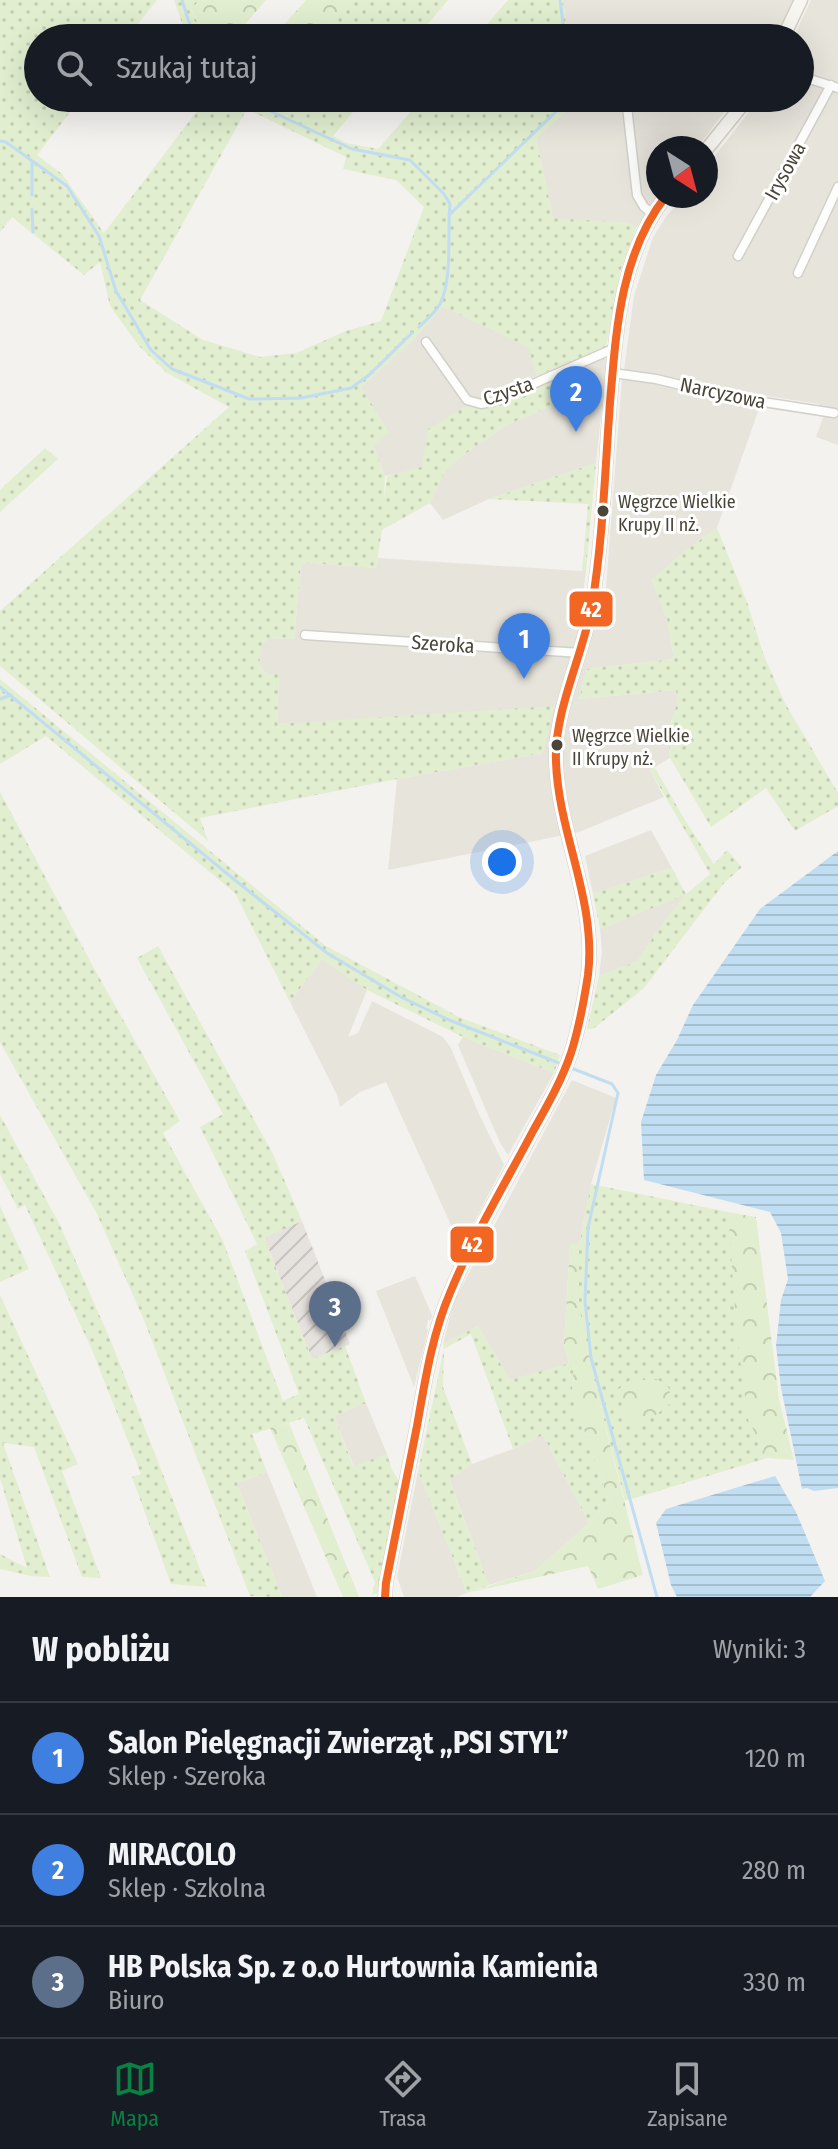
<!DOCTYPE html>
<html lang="pl">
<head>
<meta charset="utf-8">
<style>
	:root { --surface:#171b24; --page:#20242c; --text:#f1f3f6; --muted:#9ea1a6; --line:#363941; --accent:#0b8043 }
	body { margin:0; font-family:"Fira Sans Condensed",sans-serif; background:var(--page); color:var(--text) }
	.compass { position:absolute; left:646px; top:136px; width:72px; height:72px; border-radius:50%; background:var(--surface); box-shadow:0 8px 32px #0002; rotate:144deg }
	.you { position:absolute; left:502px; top:862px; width:28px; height:28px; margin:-20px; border:6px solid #fff; border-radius:50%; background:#1a73e8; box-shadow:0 0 0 12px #1a73e833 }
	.badge { display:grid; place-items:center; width:52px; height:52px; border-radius:50%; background:var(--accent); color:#fff; font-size:26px; font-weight:700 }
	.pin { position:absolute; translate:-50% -66px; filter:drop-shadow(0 2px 4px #0008) }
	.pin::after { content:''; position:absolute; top:42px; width:28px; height:24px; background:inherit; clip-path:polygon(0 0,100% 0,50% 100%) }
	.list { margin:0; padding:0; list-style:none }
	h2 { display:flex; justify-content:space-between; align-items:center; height:104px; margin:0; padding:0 32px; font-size:34px }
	h2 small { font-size:26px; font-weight:400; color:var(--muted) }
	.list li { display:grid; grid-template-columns:52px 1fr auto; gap:24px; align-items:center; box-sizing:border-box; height:112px; padding:0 32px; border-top:2px solid var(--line) }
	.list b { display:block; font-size:30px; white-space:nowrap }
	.list p { margin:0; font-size:26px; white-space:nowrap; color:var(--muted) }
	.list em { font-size:26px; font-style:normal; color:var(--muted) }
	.icon { flex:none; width:44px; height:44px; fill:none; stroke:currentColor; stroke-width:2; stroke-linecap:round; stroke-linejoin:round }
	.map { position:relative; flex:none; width:838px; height:1597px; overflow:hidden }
	.search { position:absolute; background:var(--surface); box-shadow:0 8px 32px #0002; left:24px; right:24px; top:24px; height:88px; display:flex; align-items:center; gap:20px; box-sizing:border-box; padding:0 28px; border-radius:44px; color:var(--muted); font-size:30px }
	.sheet { height:440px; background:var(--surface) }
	nav { display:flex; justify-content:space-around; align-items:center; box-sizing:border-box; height:112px; border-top:2px solid var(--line); background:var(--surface); font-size:22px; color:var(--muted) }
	nav a { display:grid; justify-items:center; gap:4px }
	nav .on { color:var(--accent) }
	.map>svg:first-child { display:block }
</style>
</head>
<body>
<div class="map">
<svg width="838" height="1597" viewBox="0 0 838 1597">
	<defs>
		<pattern id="industrial-furrows" width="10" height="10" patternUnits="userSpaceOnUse" patternTransform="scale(2)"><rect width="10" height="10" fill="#e6e2de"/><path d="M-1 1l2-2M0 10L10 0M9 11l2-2" fill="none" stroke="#c7c3bf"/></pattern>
		<pattern id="grass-dots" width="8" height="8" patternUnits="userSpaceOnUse" patternTransform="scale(2)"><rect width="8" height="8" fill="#e1eecf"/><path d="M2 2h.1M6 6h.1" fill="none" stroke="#c3cdb2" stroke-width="1.8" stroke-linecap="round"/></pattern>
		<pattern id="forest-crowns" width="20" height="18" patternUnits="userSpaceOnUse" patternTransform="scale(2)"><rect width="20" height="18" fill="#e1eecf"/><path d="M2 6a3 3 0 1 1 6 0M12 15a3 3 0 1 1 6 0" fill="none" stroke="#c3cdb2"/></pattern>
		<pattern id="water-rules" width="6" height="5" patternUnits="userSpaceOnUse" patternTransform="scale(2)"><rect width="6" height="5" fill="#c0ddf1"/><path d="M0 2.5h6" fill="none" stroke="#a6bfcf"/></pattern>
	</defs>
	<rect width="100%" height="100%" fill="#f4f2ee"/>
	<path fill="#e7e4dc" d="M 563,0 L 795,0 L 773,38 L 568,38 Z
		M 811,0 L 838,0 L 838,445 L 816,437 L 824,415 L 819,404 L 754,394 L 624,370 L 634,296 L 653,237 L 666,217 L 683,196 L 706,196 L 706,167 L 760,98 L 800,98 L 800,38 L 793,38 Z
		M 572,98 L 735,98 L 697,148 L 658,148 L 658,196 L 661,196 L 636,228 L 630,223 L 553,219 L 536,138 L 570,107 L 569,102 Z
		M 442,306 L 529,347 L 537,376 L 468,405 L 422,468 L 385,476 L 373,446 L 361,387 L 415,338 Z
		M 607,358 L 596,463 L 489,499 L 443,520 L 430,503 L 445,471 L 458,459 L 506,425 L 584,392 L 582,365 Z
		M 622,378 L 665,383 L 760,406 L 717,528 L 686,550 L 652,580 L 667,619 L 674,659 L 587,669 L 579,699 L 676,690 L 678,700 L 668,732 L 670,758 L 650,770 L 664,797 L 579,832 L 388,870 L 397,779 L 543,753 L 331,722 L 277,724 L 279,674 L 267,674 L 259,666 L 261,645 L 269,638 L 294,639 L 301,562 L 376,568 L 378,558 L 582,571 L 586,571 L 583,595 L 606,588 Z
		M 651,830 L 672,868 L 593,894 L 585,856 Z
		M 686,894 L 653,937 L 638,961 L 599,976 L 602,952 L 600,929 Z
		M 322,959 L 367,990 L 348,1037 L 358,1033 L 372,1001 L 443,1037 L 451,1048 L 479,1114 L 504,1165 L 461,1247 L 386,1082 L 360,1092 L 340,1107 L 337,1095 L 290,1002 Z
		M 463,1037 L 554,1073 L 508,1155 L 500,1143 L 458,1045 Z
		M 572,1080 L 616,1098 L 591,1184 L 579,1245 L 570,1245 L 564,1344 L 569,1364 L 510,1380 L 478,1326 L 443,1344 L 454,1301 Z
		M 415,1276 L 432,1315 L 431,1320 L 428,1320 L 426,1328 L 428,1330 L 414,1387 L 376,1291 Z
		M 366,1403 L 387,1454 L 354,1467 L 334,1416 Z
		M 543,1435 L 589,1523 L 535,1571 L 489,1585 L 449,1479 L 472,1464 L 513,1449 Z
		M 418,1471 L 467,1593 L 457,1597 L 404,1597 L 397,1577 Z
		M 267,1472 L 317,1597 L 282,1597 L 237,1483 Z"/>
	<path fill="url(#industrial-furrows)" d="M 302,1221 L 350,1344 L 312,1359 L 264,1237 Z"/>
	<path fill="url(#grass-dots)" fill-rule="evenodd" d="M 0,0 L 157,0 L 127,38 L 38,38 L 38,98 L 81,98 L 37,155 L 62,174 L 104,233 L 207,98 L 365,98 L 333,136 L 347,143 L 378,149 L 423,98 L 572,98 L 569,102 L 570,107 L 536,138 L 553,218 L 631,223 L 636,228 L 620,272 L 606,347 L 537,376 L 528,347 L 442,306 L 415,338 L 361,387 L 389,432 L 373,446 L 385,476 L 384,499 L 387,476 L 422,467 L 428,429 L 468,405 L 481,408 L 582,365 L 584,392 L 506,425 L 458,459 L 445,471 L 430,503 L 382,530 L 376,568 L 301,562 L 294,639 L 269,638 L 261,646 L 259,666 L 267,674 L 279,674 L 277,724 L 554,706 L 543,753 L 397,779 L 200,818 L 208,841 L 0,666 L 0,611 L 229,407 L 167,373 L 139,346 L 110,306 L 100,262 L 84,275 L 12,217 L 0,232 ZM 247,109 L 346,157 L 343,169 L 396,180 L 424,207 L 381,321 L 346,331 L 296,353 L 260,357 L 203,340 L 140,300 Z
		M 174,0 L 200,0 L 191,10 L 206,38 L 187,38 Z
		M 350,0 L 448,0 L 416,38 L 319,38 Z
		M 508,0 L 563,0 L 568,38 L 475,38 Z
		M 45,448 L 58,459 L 0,512 L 0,490 Z
		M 596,463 L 586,571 L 582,571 L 588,504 L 489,499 Z
		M 717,528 L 747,602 L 764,656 L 785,703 L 838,793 L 838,806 L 795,831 L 766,788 L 711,827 L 670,758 L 668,732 L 678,700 L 676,690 L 579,699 L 587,669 L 674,659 L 667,619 L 652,580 L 686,550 Z
		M 0,679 L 326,946 L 461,1018 L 560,1055 L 554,1073 L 463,1037 L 367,990 L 322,959 L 290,1002 L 235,893 L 46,736 L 0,764 Z
		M 655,768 L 686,822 L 714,864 L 727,850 L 742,867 L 724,883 L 644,988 L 593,1029 L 587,1029 L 599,976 L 638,961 L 653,937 L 685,895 L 600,929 L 593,894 L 672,868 L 686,894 L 710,874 L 650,770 Z
		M 0,792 L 90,961 L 180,1121 L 163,1133 L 223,1241 L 283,1401 L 299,1394 L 245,1251 L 257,1244 L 200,1127 L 223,1114 L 137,958 L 158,946 L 273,1154 L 302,1221 L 264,1238 L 312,1359 L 345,1346 L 366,1403 L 334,1416 L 353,1466 L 387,1454 L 392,1470 L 401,1484 L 379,1593 L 372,1595 L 375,1582 L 304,1418 L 252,1434 L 267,1472 L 237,1483 L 282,1597 L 250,1596 L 144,1320 L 96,1212 L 0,1042 Z
		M 0,1115 L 60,1225 L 112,1344 L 207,1587 L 171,1584 L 132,1477 L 141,1474 L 92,1350 L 25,1205 L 18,1209 L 0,1174 Z
		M 591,1184 L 728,1212 L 748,1419 L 767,1458 L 625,1501 L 596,1389 L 579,1309 L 579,1245 Z
		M 0,1206 L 29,1269 L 0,1282 Z
		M 0,1295 L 78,1464 L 62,1471 L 101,1578 L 82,1577 L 34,1447 L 3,1443 L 50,1577 L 31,1576 L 0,1569 L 0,1554 L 27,1568 L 0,1478 Z
		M 478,1326 L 510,1380 L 574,1362 L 572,1395 L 609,1501 L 589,1523 L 543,1435 L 513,1449 L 471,1334 L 444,1349 L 443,1387 L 472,1464 L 449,1480 L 489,1585 L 467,1593 L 418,1471 L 444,1349 L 443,1344 Z"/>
	<path fill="url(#forest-crowns)" d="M 200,0 L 266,0 L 233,38 L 206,38 L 191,9 Z
		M 306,0 L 350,0 L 319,38 L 272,38 Z
		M 728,1212 L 756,1217 L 779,1399 L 794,1460 L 767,1458 L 748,1419 L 737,1336 Z
		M 570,1244 L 579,1245 L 579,1309 L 596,1389 L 643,1575 L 598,1589 L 588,1566 L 467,1593 L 535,1571 L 589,1523 L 609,1501 L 572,1395 L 574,1363 L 569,1364 L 564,1344 Z
		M 657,1379 L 669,1388 L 671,1403 L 636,1430 L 624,1417 L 619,1389 L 630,1380 Z
		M 289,1423 L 359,1597 L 343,1597 L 270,1428 Z"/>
	<path fill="url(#water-rules)" d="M 838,851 L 838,1488 L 814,1491 L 807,1488 L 802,1489 L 781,1388 L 776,1346 L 781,1300 L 788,1279 L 781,1233 L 770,1212 L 644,1180 L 641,1122 L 656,1075 L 677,1040 L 693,1005 L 760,909 Z
		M 775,1476 L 796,1512 L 825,1581 L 810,1597 L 677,1597 L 671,1585 L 656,1523 L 666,1509 Z"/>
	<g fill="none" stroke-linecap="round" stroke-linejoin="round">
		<path stroke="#c0ddf1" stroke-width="3" d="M 182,0 L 192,32 L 197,38
			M 560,0 L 565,38
			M 253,98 L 268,110 L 352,149 L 410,160 L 444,194 L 450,204 C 447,234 453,278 440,304 C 435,313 426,320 419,327
			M 0,141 L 6,142 L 67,186 L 99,236 L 116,291 L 151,350 L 172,369 L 249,399 L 301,398 L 351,388 L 369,375 L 412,333
			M 32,161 L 32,195
			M 32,209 L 33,232
			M 449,215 L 570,98
			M 0,687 L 236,881 L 327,953 L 401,997 L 449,1020 L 564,1065
			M 0,699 L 11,695
			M 571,1068 L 612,1084 L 618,1093 L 588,1228 L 585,1301 L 591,1358 L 657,1597"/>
		<defs>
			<path id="street" d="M 800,76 L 838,88
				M 626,98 L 637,195 L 644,207 L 653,214
				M 738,256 L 831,85
				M 798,273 L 838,187
				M 426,342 L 467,400 L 481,404 L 492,402 L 615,348
				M 613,373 L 656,379 L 731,397 L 834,413
				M 305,635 L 581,653"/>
			<path id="secondary" d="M 783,38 L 801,0
				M 706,150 L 748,98
				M 385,1597 L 386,1583 C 396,1531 407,1479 417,1426 C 425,1381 432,1335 450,1293 C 473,1237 505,1184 533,1131 C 547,1106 562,1080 571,1053 C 579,1028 584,1001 588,975 C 597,901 558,833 556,761 C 554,711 583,655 592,605 C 603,539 605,470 610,403 C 616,332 620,254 666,196"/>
		</defs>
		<use href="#street" stroke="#d2d0cb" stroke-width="11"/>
		<use href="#secondary" stroke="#d3cfc5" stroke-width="15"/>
		<use href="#street" stroke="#fdfdfc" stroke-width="8"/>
		<use href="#secondary" stroke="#f7f6f1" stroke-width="12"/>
		<defs>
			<path id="bus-1" d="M 385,1597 L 386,1583 C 396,1531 407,1479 417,1426 C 425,1381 432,1335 450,1293 C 473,1237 505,1184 533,1131 C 547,1106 562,1080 571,1053 C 579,1028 584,1001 588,975 C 597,901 558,833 556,761 C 554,711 583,655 592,605 C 603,539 605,470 610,403 C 616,332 620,254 666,196"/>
		</defs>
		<use href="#bus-1" stroke="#fff" stroke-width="14"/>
		<use href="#bus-1" stroke="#f26522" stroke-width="8"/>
	</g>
	<g fill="#4b4439" stroke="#fff" stroke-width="3">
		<circle cx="603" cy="511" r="7"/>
		<circle cx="557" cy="745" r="7"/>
	</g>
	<g text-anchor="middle" stroke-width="6" stroke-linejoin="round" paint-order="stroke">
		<g font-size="18" fill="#4b4439" stroke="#fff" text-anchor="start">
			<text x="618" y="508">Węgrzce Wielkie<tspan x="618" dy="23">Krupy II nż.</tspan></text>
			<text x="572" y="742">Węgrzce Wielkie<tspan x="572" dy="23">II Krupy nż.</tspan></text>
		</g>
		<g font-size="20" fill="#4b4439" stroke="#fff">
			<text transform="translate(785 171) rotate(-61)" y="7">Irysowa</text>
			<text transform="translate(508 391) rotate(-19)" y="7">Czysta</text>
			<text transform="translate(723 393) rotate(12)" y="7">Narcyzowa</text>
			<text transform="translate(443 644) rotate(4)" y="7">Szeroka</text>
		</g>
	</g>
	<g stroke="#fff" stroke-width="3">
		<rect x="568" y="590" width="46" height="38" rx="8" fill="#f26522"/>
		<rect x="449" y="1225" width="46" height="39" rx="8" fill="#f26522"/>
	</g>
	<g font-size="22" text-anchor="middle" font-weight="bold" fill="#fff">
		<text x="591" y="617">42</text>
		<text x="472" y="1252">42</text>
	</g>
</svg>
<svg class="compass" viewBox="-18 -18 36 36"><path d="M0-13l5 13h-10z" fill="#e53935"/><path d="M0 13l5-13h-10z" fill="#9ea1a6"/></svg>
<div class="you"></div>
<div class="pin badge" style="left:524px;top:679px;background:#3f7fe0">1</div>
<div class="pin badge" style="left:576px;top:432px;background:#3f7fe0">2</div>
<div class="pin badge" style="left:335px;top:1347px;background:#5c6f8a">3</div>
<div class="search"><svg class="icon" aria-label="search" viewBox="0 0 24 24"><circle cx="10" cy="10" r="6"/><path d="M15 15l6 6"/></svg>Szukaj tutaj</div>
</div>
<section class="sheet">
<h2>W pobliżu<small>Wyniki: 3</small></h2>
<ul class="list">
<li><span class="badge" style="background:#3f7fe0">1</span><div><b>Salon Pielęgnacji Zwierząt „PSI STYL”</b><p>Sklep · Szeroka</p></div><em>120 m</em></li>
<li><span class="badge" style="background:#3f7fe0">2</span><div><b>MIRACOLO</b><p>Sklep · Szkolna</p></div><em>280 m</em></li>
<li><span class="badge" style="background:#5c6f8a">3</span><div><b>HB Polska Sp. z o.o Hurtownia Kamienia</b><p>Biuro</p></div><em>330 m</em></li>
</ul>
</section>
<nav>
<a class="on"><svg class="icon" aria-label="map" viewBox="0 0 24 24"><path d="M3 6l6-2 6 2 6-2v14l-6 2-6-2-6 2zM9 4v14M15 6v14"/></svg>Mapa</a>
<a><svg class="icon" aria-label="directions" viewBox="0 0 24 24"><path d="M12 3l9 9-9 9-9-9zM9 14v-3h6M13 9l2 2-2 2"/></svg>Trasa</a>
<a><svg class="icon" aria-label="saved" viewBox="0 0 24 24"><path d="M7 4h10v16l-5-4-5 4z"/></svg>Zapisane</a>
</nav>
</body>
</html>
